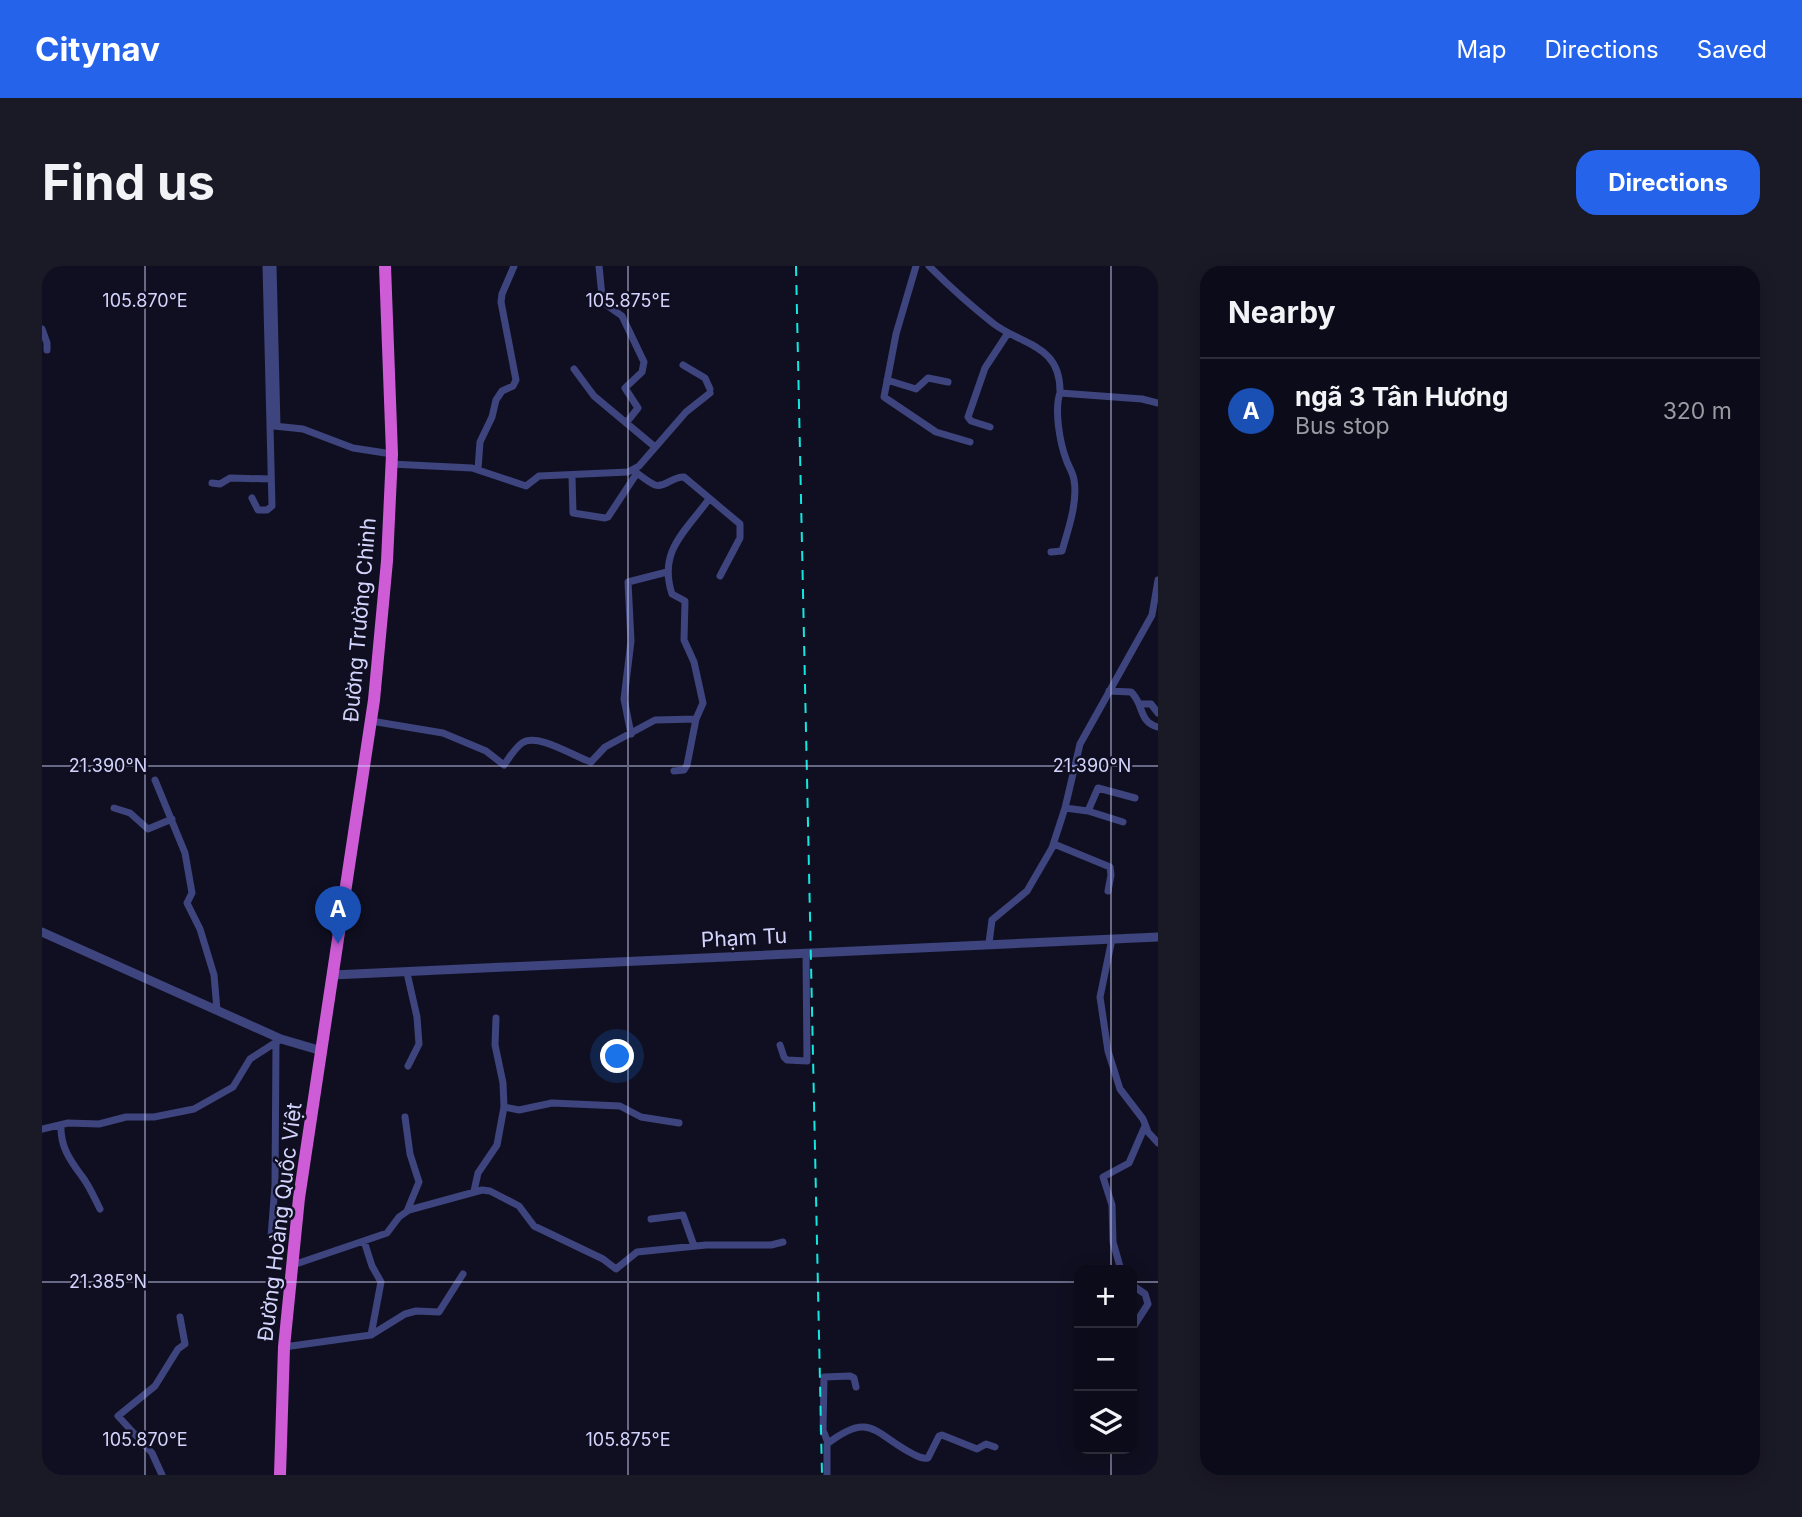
<!DOCTYPE html>
<html lang="en">
<head>
<meta charset="utf-8">
<style>
	:root { --surface:#0c0b19; --page:#1a1926; --text:#f1f3f6; --muted:#9a9ba2; --line:#2c2b38; --accent:#2563eb }
	body { margin:0; font-family:Inter,sans-serif; background:var(--page); color:var(--text) }
	.controls { position:absolute; right:21px; bottom:21px; display:grid; overflow:hidden; border-radius:14px; box-shadow:0 4px 18px #0003 }
	.controls button { width:63px; height:63px; display:grid; place-items:center; padding:0; border:0; border-bottom:2px solid var(--line); background:var(--surface); color:var(--text); font:35px sans-serif }
	.you { position:absolute; left:576px; top:791px; width:24px; height:24px; margin:-18px; border:5px solid #fff; border-radius:50%; background:#1a73e8; box-shadow:0 0 0 10px #1a73e833 }
	.badge { display:grid; place-items:center; width:46px; height:46px; border-radius:50%; background:var(--accent); color:#fff; font-size:23px; font-weight:700 }
	.pin { position:absolute; translate:-50% -58px; filter:drop-shadow(0 2px 4px #0008) }
	.pin::after { content:''; position:absolute; top:37px; width:24px; height:21px; background:inherit; clip-path:polygon(0 0,100% 0,50% 100%) }
	.list { margin:0; padding:0; list-style:none }
	h2 { display:flex; justify-content:space-between; align-items:center; height:91px; margin:0; padding:0 28px; font-size:30px }
	h2 small { font-size:23px; font-weight:400; color:var(--muted) }
	.list li { display:grid; grid-template-columns:46px 1fr auto; gap:21px; align-items:center; box-sizing:border-box; height:105px; padding:0 28px; border-top:2px solid var(--line) }
	.list b { display:block; font-size:26px; white-space:nowrap }
	.list p { margin:0; font-size:23px; white-space:nowrap; color:var(--muted) }
	.list em { font-size:23px; font-style:normal; color:var(--muted) }
	.icon { flex:none; width:38px; height:38px; fill:none; stroke:currentColor; stroke-width:2; stroke-linecap:round; stroke-linejoin:round }
	.map { position:relative; flex:none; width:1116px; height:1209px; overflow:hidden; border-radius:21px }
	header { display:flex; align-items:center; gap:42px; box-sizing:border-box; height:98px; padding:0 35px; background:var(--accent); color:#fff }
	header strong { font-size:33px }
	nav { display:flex; gap:38px; margin-inline-start:auto; font-size:24px }
	.intro { display:flex; align-items:center; justify-content:space-between; box-sizing:border-box; height:168px; padding:0 42px }
	h1 { margin:0; font-size:49px }
	.button { padding:18px 32px; border-radius:21px; background:var(--accent); color:#fff; font-size:24px; font-weight:700 }
	main { display:flex; gap:42px; padding:0 42px }
	aside { flex:1; background:var(--surface); border-radius:21px; box-shadow:0 4px 18px #0003 }
	.map>svg:first-child { display:block }
</style>
</head>
<body>
<header>
<strong>Citynav</strong>
<nav><a>Map</a><a>Directions</a><a>Saved</a></nav>
</header>
<div class="intro"><h1>Find us</h1><a class="button">Directions</a></div>
<main>
<div class="map">
<svg width="1116" height="1209" viewBox="0 0 1116 1209">
	<rect width="100%" height="100%" fill="#100f21"/>
	<g fill="none" stroke-linecap="round" stroke-linejoin="round">
		<path stroke="#3e447d" stroke-width="7" d="M 231,0 L 235,160
			M 557,0 L 560,30 L 563,38 L 580,50 L 602,96 L 600,106 L 583,122 L 596,142 L 584,157
			M 874,0 L 854,68 L 842,131 L 894,166 L 928,176
			M 887,0 C 905,18 933,43 952,58 C 982,80 1019,79 1018,127 L 1100,133 L 1116,137
			M 0,63 L 5,77 L 5,84
			M 641,99 L 663,112 L 668,123
			M 532,103 L 552,130 L 613,181
			M 845,114 L 874,123 L 886,112 L 906,116
			M 232,160 L 261,163 L 311,182 L 350,188
			M 948,161 L 929,155 L 926,151 L 943,102 L 966,67
			M 349,198 L 430,202 L 484,220 L 497,210 L 586,206 L 597,200 L 644,146 L 668,127
			M 436,203 L 438,176 L 450,151 L 454,134 L 460,125 L 471,120 L 474,114 L 459,36 L 460,28 L 472,0
			M 592,205 C 598,209 606,216 613,219 C 623,222 631,210 642,211 L 698,258 L 698,272 L 678,310
			M 530,210 L 531,247 L 563,252 L 566,251 L 595,207
			M 170,217 L 178,218 L 188,212 L 229,213
			M 210,232 L 216,244 L 225,244 L 230,240 L 224,0
			M 1009,286 L 1020,285 C 1026,264 1036,236 1032,214 C 1031,206 1026,200 1024,193 C 1018,177 1012,144 1018,127
			M 1067,425 L 1089,426 C 1102,437 1096,456 1116,461
			M 1097,438 L 1109,438 L 1116,447
			M 329,455 L 401,467 L 444,485 L 462,499 C 467,492 473,482 480,477 C 495,466 533,491 549,496 L 563,481 L 613,454 L 654,453
			M 589,468 L 582,433 L 589,375 L 586,316 L 625,306
			M 632,505 L 642,504 L 645,499 L 654,453 L 661,437 L 652,396 L 642,374 L 643,335 L 630,328 C 616,285 643,266 667,233
			M 113,514 L 143,587 L 150,627 L 145,637 L 158,663 L 172,709 L 175,744
			M 72,542 L 88,547 L 106,563 L 130,553
			M 1023,542 L 1046,545 L 1081,556
			M 1046,545 L 1056,522 L 1093,532
			M 1012,578 L 1068,601 L 1069,609 L 1066,625
			M 1070,673 L 1058,731 L 1066,785 L 1078,823 L 1101,853 L 1106,866 L 1116,877
			M 947,677 L 950,654 L 985,625 L 1010,582 L 1023,542 L 1038,478 L 1110,349 L 1116,314
			M 365,707 L 375,751 L 377,778 L 366,800
			M 738,779 L 742,791 L 745,794 L 765,795 L 764,687
			M 462,841 L 477,844 L 510,837 L 578,840 L 599,851 L 637,857
			M 363,851 L 368,888 L 377,916 L 365,945
			M 19,859 C 18,879 27,893 39,909 C 47,919 52,931 58,943
			M 0,863 L 26,857 L 57,858 L 84,851 L 112,851 L 152,843 L 191,821 L 208,793 L 239,773
			M 432,925 L 436,907 L 455,879 L 462,841 L 461,817 L 453,779 L 454,752
			M 609,953 L 641,949 L 652,980
			M 229,971 L 233,919 L 234,777
			M 322,975 L 330,1000 L 339,1016 L 329,1069
			M 251,999 L 345,967 L 357,951 L 367,944 L 440,924 L 448,925 L 477,940 L 492,960 L 561,993 L 574,1003 L 595,986 L 664,979 L 729,979 L 741,976
			M 1079,1004 L 1071,976 L 1070,939 L 1061,911 L 1087,897 L 1103,860
			M 1090,1019 L 1103,1028 L 1106,1038 L 1090,1063
			M 242,1081 L 329,1069 L 363,1048 L 374,1045 L 397,1046 L 421,1008
			M 786,1177 L 781,1164 L 782,1111 L 808,1110 L 812,1112 L 814,1121
			M 120,1209 L 110,1187 L 76,1150 L 113,1120 L 136,1083 L 143,1078 L 138,1051
			M 785,1209 L 785,1178 C 829,1144 832,1168 871,1188 C 877,1191 880,1193 886,1192 L 897,1170 L 900,1169 L 935,1183 L 944,1178 L 953,1181"/>
		<path stroke="#3e447d" stroke-width="9" d="M 0,666 L 239,773 L 280,785
			M 291,709 L 1116,671"/>
		<path stroke="#cd5cd6" stroke-width="12" d="M 238,1209 L 242,1081 L 257,932 L 332,434 L 345,295 L 350,188 L 343,0"/>
		<path stroke="#11e9e0" stroke-width="2" stroke-dasharray="10 9" stroke-linecap="butt" d="M 754,0 L 780,1209"/>
	</g>
	<path fill="none" stroke="#d3d4fc" stroke-width="2" stroke-opacity="0.45" d="M 103,0 L 103,1209M 586,0 L 586,1209M 1069,0 L 1069,1004M 0,500 L 1116,500M 0,1016 L 1037,1016M 1090,1016 L 1116,1016M 1069,1183 L 1069,1209"/>
	<g text-anchor="middle" stroke-width="5" stroke-linejoin="round" paint-order="stroke">
		<g font-size="21" fill="#d3d4fc" stroke="#100f21">
			<text transform="translate(318 354) rotate(-85)" y="7">Đường Trường Chinh</text>
			<text transform="translate(702 672) rotate(-3)" y="7">Phạm Tu</text>
			<text transform="translate(238 956) rotate(-83)" y="7">Đường Hoàng Quốc Việt</text>
		</g>
	</g>
	<g font-size="18" text-anchor="middle" fill="#d3d4fc" stroke="#100f21" stroke-width="5" stroke-linejoin="round" paint-order="stroke">
		<text x="103" y="41">105.870°E</text>
		<text x="586" y="41">105.875°E</text>
		<text x="66" y="506">21.390°N</text>
		<text x="1050" y="506">21.390°N</text>
		<text x="66" y="1022">21.385°N</text>
		<text x="103" y="1180">105.870°E</text>
		<text x="586" y="1180">105.875°E</text>
	</g>
</svg>
<div class="controls">
<button>+</button>
<button>−</button>
<button><svg class="icon" aria-label="layers" viewBox="0 0 24 24"><path d="M12 4l9 5-9 5-9-5zM3 14l9 5 9-5"/></svg></button>
</div>
<div class="you"></div>
<div class="pin badge" style="left:296px;top:678px;background:#1a4fb4">A</div>
</div>
<aside>
<h2>Nearby<small></small></h2>
<ul class="list">
<li><span class="badge" style="background:#1a4fb4">A</span><div><b>ngã 3 Tân Hương</b><p>Bus stop</p></div><em>320 m</em></li>
</ul>
</aside>
</main>
</body>
</html>
